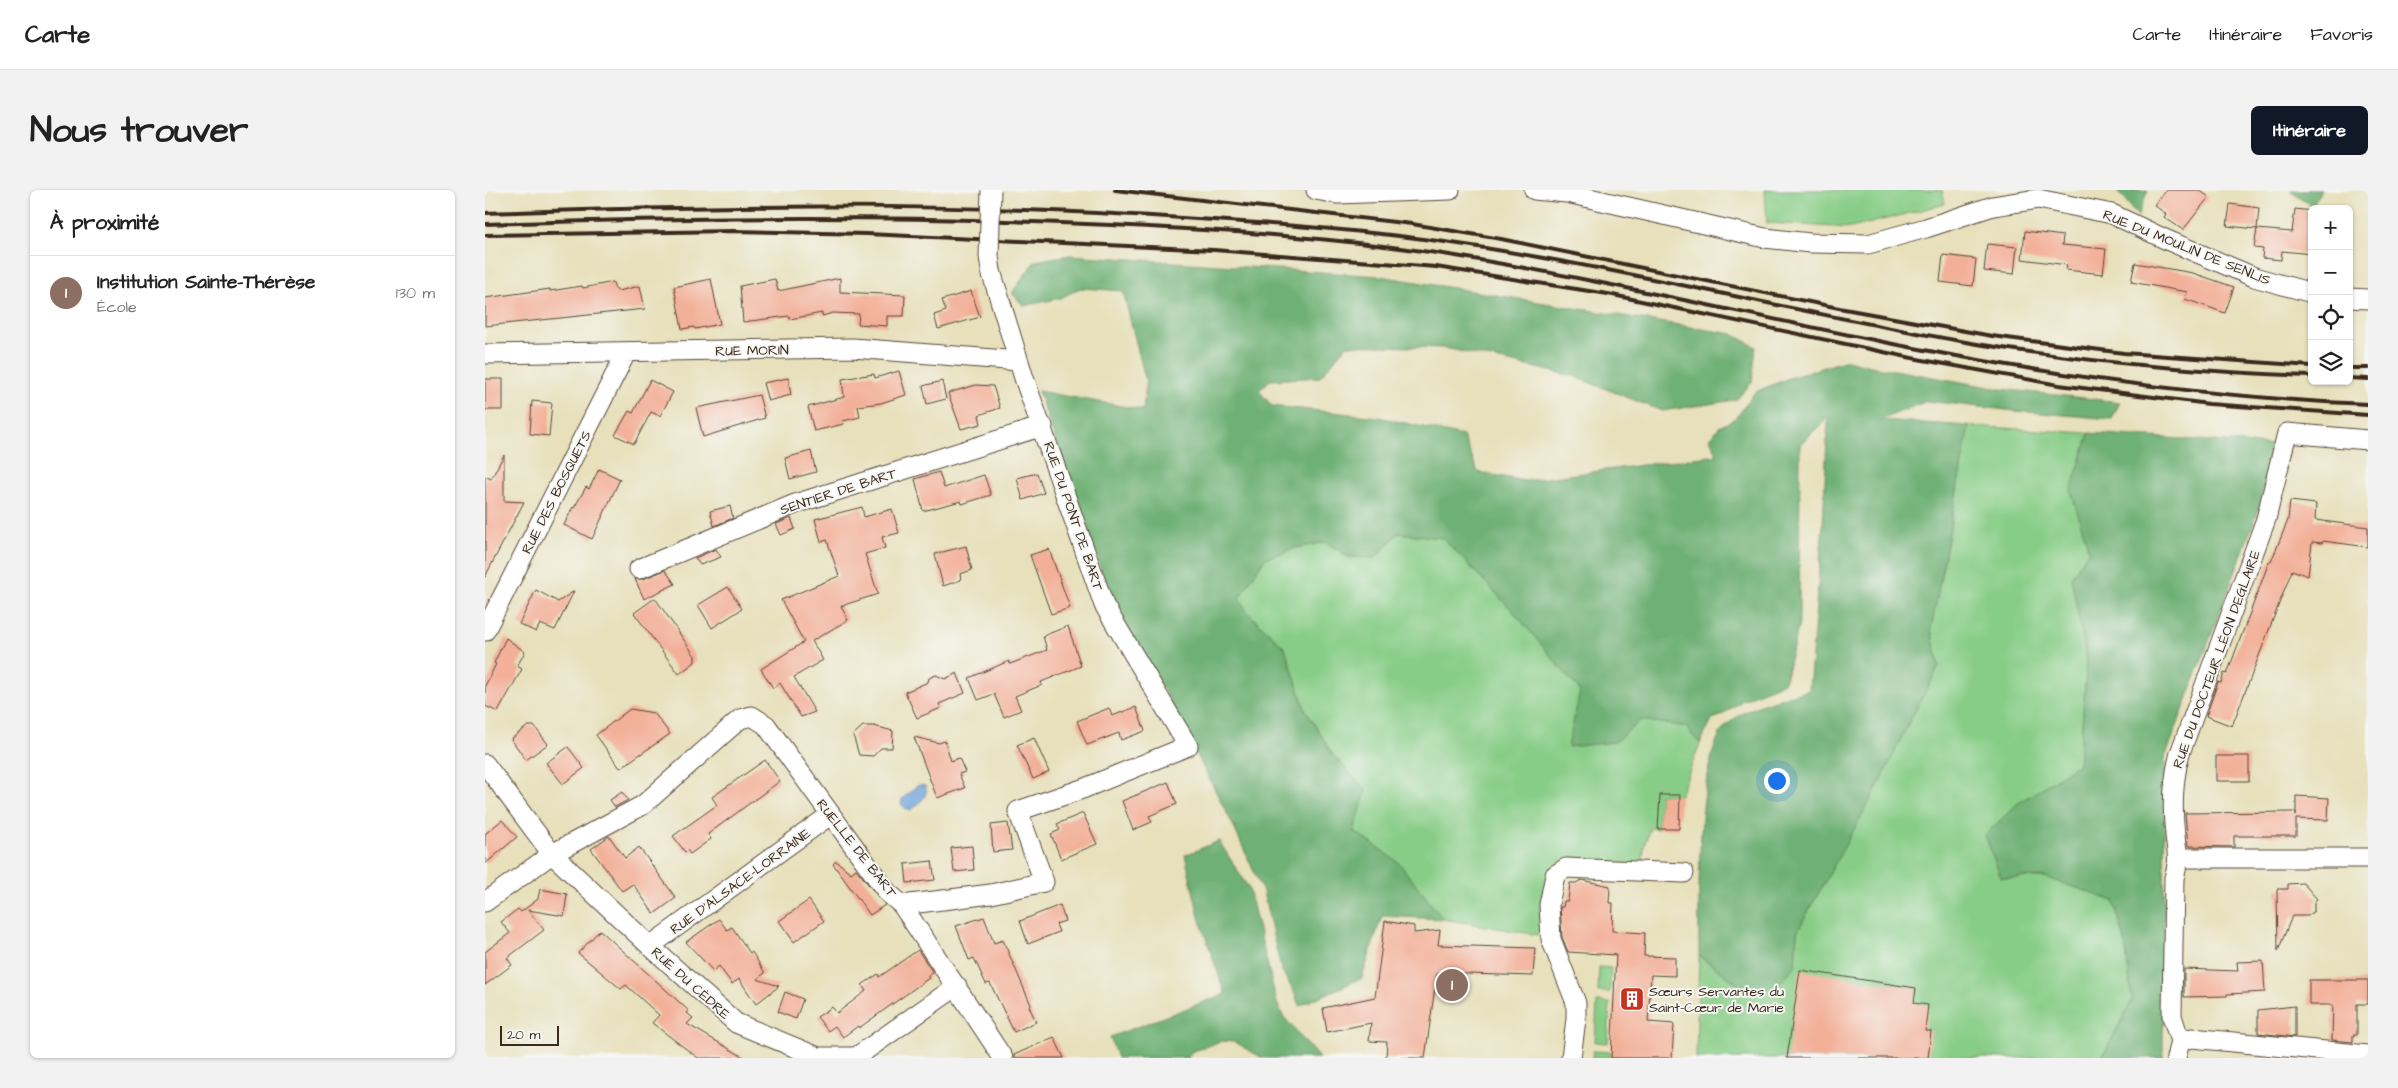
<!DOCTYPE html>
<html lang="fr">
<head>
<meta charset="utf-8">
<style>
	:root { --surface:#fff; --page:#f2f2f2; --text:#222; --muted:#767676; --line:#e0e0e0; --accent:#111827 }
	body { margin:0; font-family:"Architects Daughter",sans-serif; background:var(--page); color:var(--text) }
	.controls { position:absolute; right:15px; top:15px; display:grid; overflow:hidden; border-radius:8px; box-shadow:0 1px 4px #0004 }
	.controls button { width:45px; height:45px; display:grid; place-items:center; padding:0; border:0; border-bottom:1px solid var(--line); background:var(--surface); color:var(--text); font:25px sans-serif }
	.scale { position:absolute; left:15px; bottom:12px; width:59px; box-sizing:border-box; padding-left:5px; border:2px solid #3b2a1e; border-top:0; font-size:14px; line-height:18px; white-space:nowrap; color:#3b2a1e; -webkit-text-stroke:4px #f6f6f2; paint-order:stroke }
	.you { position:absolute; left:1291px; top:590px; width:18px; height:18px; margin:-12px; border:4px solid #fff; border-radius:50%; background:#1a73e8; box-shadow:0 0 0 8px #1a73e833 }
	.badge { display:grid; place-items:center; width:32px; height:32px; border-radius:50%; background:var(--accent); color:#fff; font-size:16px; font-weight:700 }
	.pin { position:absolute; translate:-50% -50%; border:2px solid #fff; box-shadow:0 1px 5px #0006 }
	.list { margin:0; padding:0; list-style:none }
	h2 { display:flex; justify-content:space-between; align-items:center; height:65px; margin:0; padding:0 20px; font-size:21px }
	h2 small { font-size:16px; font-weight:400; color:var(--muted) }
	.list li { display:grid; grid-template-columns:32px 1fr auto; gap:15px; align-items:center; box-sizing:border-box; height:75px; padding:0 20px; border-top:1px solid var(--line) }
	.list b { display:block; font-size:19px; white-space:nowrap }
	.list p { margin:0; font-size:16px; white-space:nowrap; color:var(--muted) }
	.list em { font-size:16px; font-style:normal; color:var(--muted) }
	.icon { flex:none; width:28px; height:28px; fill:none; stroke:currentColor; stroke-width:2; stroke-linecap:round; stroke-linejoin:round }
	.map { position:relative; flex:none; width:1883px; height:868px; overflow:hidden; border-radius:8px }
	header { display:flex; align-items:center; gap:30px; box-sizing:border-box; height:70px; padding:0 25px; background:var(--surface); border-bottom:1px solid var(--line) }
	header strong { font-size:24px }
	nav { display:flex; gap:28px; margin-inline-start:auto; font-size:18px }
	.intro { display:flex; align-items:center; justify-content:space-between; box-sizing:border-box; height:120px; padding:0 30px }
	h1 { margin:0; font-size:35px }
	.button { padding:12px 22px; border-radius:8px; background:var(--accent); color:#fff; font-size:18px; font-weight:700 }
	main { display:flex; gap:30px; padding:0 30px }
	aside { flex:1; background:var(--surface); border-radius:8px; box-shadow:0 1px 4px #0004 }
	.map>svg:first-child { display:block }
</style>
</head>
<body>
<header>
<strong>Carte</strong>
<nav><a>Carte</a><a>Itinéraire</a><a>Favoris</a></nav>
</header>
<div class="intro"><h1>Nous trouver</h1><a class="button">Itinéraire</a></div>
<main>
<aside>
<h2>À proximité<small></small></h2>
<ul class="list">
<li><span class="badge" style="background:#8d6e63">1</span><div><b>Institution Sainte-Thérèse</b><p>École</p></div><em>130 m</em></li>
</ul>
</aside>
<div class="map">
<svg width="1883" height="868" viewBox="0 0 1883 868">
	<rect width="100%" height="100%" fill="#f6f6f2"/>
	<filter id="ink" filterUnits="userSpaceOnUse"><feTurbulence type="fractalNoise" baseFrequency=".02" numOctaves="2"/><feDisplacementMap in="SourceGraphic" scale="10" xChannelSelector="R" yChannelSelector="G"/><feConvolveMatrix kernelMatrix="1 2 1 2 8 2 1 2 1" color-interpolation-filters="sRGB"/></filter>
	<filter id="wash" filterUnits="userSpaceOnUse"><feTurbulence type="fractalNoise" baseFrequency=".0096" numOctaves="4" result="noise"/><feDisplacementMap in="SourceGraphic" scale="20" xChannelSelector="R" yChannelSelector="G"/><feGaussianBlur stdDeviation="1.12" result="paint"/><feColorMatrix in="noise" values="0 0 0 0 0 0 0 0 0 0 0 0 0 0 0 0 0 1.4 0 .05"/><feComposite in="paint" operator="in"/></filter>
	<g filter="url(#wash)">
		<rect width="100%" height="100%" fill="#e7e0bb"/>
		<path fill="#88cd87" stroke="#627c52" d="M 1280,0 L 1457,0 L 1460,14 L 1366,38 L 1282,33 Z
			M 1484,236 L 1604,243 L 1587,301 L 1604,361 L 1586,387 L 1602,469 L 1594,574 L 1532,614 L 1516,688 L 1560,687 L 1629,711 L 1640,751 L 1647,810 L 1617,868 L 1211,868 L 1214,766 L 1257,797 L 1310,776 L 1312,742 L 1454,476 L 1446,439 Z
			M 914,343 L 958,348 L 1027,420 L 1096,501 L 1130,552 L 1156,530 L 1201,537 L 1215,554 L 1195,605 L 1175,605 L 1173,639 L 1165,638 L 1159,656 L 1158,676 L 1074,674 L 1059,746 L 958,729 L 913,672 L 869,641 L 881,600 L 848,565 L 820,519 L 800,458 L 762,422 L 754,408 L 780,368 L 811,358 L 841,352 L 863,367 L 890,368 Z
			M 1114,777 L 1126,778 L 1125,802 L 1113,802 Z
			M 1112,812 L 1125,813 L 1123,853 L 1110,852 Z
			M 1108,861 L 1126,862 L 1126,868 L 1134,868 L 1107,868 Z"/>
		<path fill="#6eb074" stroke="#546d49" d="M 1632,0 L 1663,0 L 1653,26 Z
			M 1805,0 L 1836,0 L 1827,16 Z
			M 585,65 L 895,86 L 1248,144 L 1271,157 L 1267,192 L 1251,210 L 1177,221 L 1088,186 L 960,158 L 862,155 L 835,187 L 785,190 L 774,201 L 787,216 L 894,227 L 978,246 L 993,282 L 1039,291 L 1232,265 L 1225,249 L 1234,237 L 1251,228 L 1270,202 L 1304,188 L 1362,170 L 1386,176 L 1516,199 L 1635,212 L 1627,229 L 1530,221 L 1442,211 L 1395,230 L 1484,236 L 1446,439 L 1454,476 L 1424,532 L 1397,589 L 1312,742 L 1310,776 L 1290,799 L 1257,797 L 1214,766 C 1214,720 1210,566 1241,536 C 1261,515 1296,509 1324,500 L 1338,334 L 1343,228 L 1315,254 L 1314,434 L 1301,486 L 1298,493 L 1258,510 L 1236,526 L 1227,529 L 1215,554 L 1201,537 L 1156,530 L 1130,552 L 1083,557 L 1095,501 L 1027,420 L 958,348 L 913,343 L 890,368 L 863,367 L 841,352 L 811,358 L 780,368 L 754,408 L 762,422 L 800,458 L 820,519 L 848,565 L 881,601 L 869,641 L 913,672 L 958,729 L 897,726 L 877,788 L 814,816 L 810,804 L 796,779 L 778,702 L 747,633 L 677,497 L 634,430 L 553,201 L 658,220 L 661,192 L 638,101 L 595,98 L 576,108 L 539,116 L 527,103 L 550,71 Z
			M 1604,243 L 1789,255 L 1773,321 L 1680,568 L 1678,868 L 1617,868 L 1647,810 L 1640,751 L 1629,711 L 1560,687 L 1516,688 L 1500,645 L 1532,614 L 1594,574 L 1602,469 L 1586,387 L 1604,361 L 1586,301 Z
			M 734,651 L 764,699 L 792,813 L 798,826 L 834,868 L 777,868 L 750,852 L 736,851 L 706,862 L 703,868 L 632,868 L 625,847 L 740,804 L 714,727 L 700,665 Z"/>
		<path fill="#6da3da" stroke="#54667c" d="M 433,595 L 440,596 C 445,606 433,614 426,620 L 420,618 L 416,614 L 417,609 Z"/>
		<g id="blocks">
			<path fill="#f3b099" d="M 1681,0 L 1714,0 L 1724,7 L 1698,40 L 1679,27 L 1681,24 L 1669,15 Z
				M 1745,14 L 1774,18 L 1772,39 L 1742,36 Z
				M 1810,19 L 1827,21 L 1827,64 L 1797,61 L 1796,70 L 1777,68 L 1778,59 L 1769,58 L 1772,39 L 1807,42 Z
				M 1540,41 L 1578,46 L 1577,55 L 1621,59 L 1618,84 L 1581,80 L 1582,75 L 1537,69 Z
				M 1502,54 L 1532,57 L 1529,84 L 1499,81 Z
				M 1458,65 L 1491,69 L 1488,96 L 1455,92 Z
				M 1650,73 L 1708,83 L 1749,97 L 1740,123 L 1700,109 L 1702,102 L 1646,92 Z
				M 355,88 L 355,102 L 420,105 L 419,126 L 402,126 L 402,136 L 373,134 L 374,124 L 348,123 L 337,126 L 337,123 L 305,129 L 304,126 L 258,132 L 255,96 L 290,89 L 293,101 Z
				M 226,89 L 235,134 L 210,139 L 209,137 L 197,139 L 189,97 Z
				M 128,92 L 130,99 L 133,101 L 155,96 L 160,119 L 0,136 L 0,108 L 65,99 L 65,101 L 97,96 L 98,98 Z
				M 486,101 L 495,127 L 453,139 L 449,125 L 461,121 L 457,110 Z
				M 414,181 L 421,205 L 396,213 L 373,216 L 375,227 L 358,231 L 359,234 L 329,241 L 323,217 L 359,207 L 357,189 L 389,184 L 390,188 Z
				M 303,188 L 306,205 L 283,211 L 278,193 Z
				M 0,189 L 18,189 L 18,220 L 0,220 Z
				M 165,190 L 188,202 L 175,226 L 166,222 L 149,254 L 130,245 L 144,221 L 148,223 Z
				M 457,191 L 461,209 L 442,214 L 438,196 Z
				M 491,195 L 508,196 L 515,218 L 494,225 L 496,234 L 476,239 L 463,203 Z
				M 274,205 L 280,228 L 218,247 L 211,218 Z
				M 47,211 L 67,213 L 64,246 L 45,244 Z
				M 326,261 L 331,282 L 305,289 L 300,268 Z
				M 19,265 L 19,311 L 39,312 L 0,387 L 0,286 L 6,289 Z
				M 114,279 L 135,289 L 107,349 L 79,335 L 88,317 L 89,318 L 101,297 L 104,299 Z
				M 454,282 L 459,298 L 499,285 L 506,305 L 477,314 L 476,311 L 438,321 L 430,289 Z
				M 552,283 L 559,303 L 538,310 L 532,288 Z
				M 1805,311 L 1831,314 L 1830,330 L 1883,337 L 1883,357 L 1838,351 L 1837,353 L 1827,352 L 1823,386 L 1807,380 L 1747,536 L 1721,526 L 1733,492 L 1736,493 L 1739,483 L 1742,484 L 1784,372 L 1786,372 L 1803,330 Z
				M 245,316 L 248,328 L 229,336 L 225,321 Z
				M 377,317 L 379,327 L 407,319 L 414,343 L 397,347 L 400,358 L 380,364 L 393,404 L 356,416 L 363,430 L 327,451 L 338,470 L 309,487 L 330,522 L 316,527 L 295,493 L 288,498 L 276,479 L 319,452 L 296,410 L 354,386 L 342,350 L 336,352 L 330,329 Z
				M 306,328 L 310,339 L 296,345 L 291,334 Z
				M 481,356 L 487,380 L 475,384 L 476,390 L 458,396 L 450,364 Z
				M 231,359 L 236,367 L 215,375 L 210,368 Z
				M 564,359 L 585,418 L 566,424 L 545,365 Z
				M 180,380 L 190,394 L 159,409 L 150,389 L 158,389 Z
				M 243,397 L 257,419 L 227,438 L 213,415 Z
				M 51,400 L 73,412 L 89,401 L 70,440 L 55,434 L 51,442 L 34,434 Z
				M 170,408 L 210,466 L 210,472 L 194,484 L 149,423 Z
				M 583,436 L 596,476 L 556,492 L 557,495 L 530,506 L 536,520 L 519,527 L 509,504 L 493,510 L 484,488 L 524,471 L 525,474 L 562,460 L 558,446 Z
				M 21,448 L 40,462 L 32,476 L 37,479 L 13,522 L 0,516 L 0,496 L 11,474 L 9,473 Z
				M 472,483 L 480,503 L 454,514 L 456,518 L 432,528 L 420,502 L 443,492 L 444,488 L 451,485 L 460,489 Z
				M 651,517 L 660,541 L 636,550 L 634,543 L 602,555 L 592,531 L 624,518 L 627,526 Z
				M 145,519 L 169,523 L 185,544 L 135,578 L 111,545 Z
				M 43,536 L 49,536 L 63,554 L 41,570 L 26,549 Z
				M 378,536 L 389,536 L 408,541 L 407,558 L 396,558 L 388,566 L 374,565 L 368,545 Z
				M 429,547 L 454,553 L 460,551 L 466,571 L 474,568 L 480,582 L 474,584 L 480,598 L 452,608 Z
				M 549,548 L 564,582 L 548,589 L 532,555 Z
				M 83,557 L 99,578 L 78,594 L 61,573 Z
				M 1731,566 L 1764,566 L 1764,591 L 1731,591 Z
				M 280,570 L 295,591 L 223,644 L 226,649 L 205,664 L 202,660 L 200,662 L 188,646 L 232,615 L 227,607 Z
				M 683,592 L 692,614 L 664,626 L 667,632 L 648,640 L 637,611 Z
				M 137,602 L 143,610 L 130,617 L 125,610 Z
				M 1175,605 L 1195,605 L 1194,639 L 1173,639 Z
				M 1811,606 L 1844,608 L 1843,630 L 1811,629 L 1811,646 L 1749,646 L 1749,657 L 1703,656 L 1700,623 L 1811,622 L 1811,626 Z
				M 598,623 L 612,654 L 576,669 L 566,644 L 575,640 L 572,634 Z
				M 17,630 L 32,647 L 0,674 L 0,644 Z
				M 523,633 L 527,660 L 508,662 L 506,635 Z
				M 124,646 L 140,668 L 154,657 L 191,708 L 169,724 L 148,694 L 137,701 L 106,659 Z
				M 487,656 L 489,680 L 469,682 L 466,658 Z
				M 351,671 L 366,683 L 371,679 L 400,715 L 385,725 L 348,674 Z
				M 447,671 L 450,690 L 422,693 L 420,674 Z
				M 1096,690 L 1125,696 L 1124,713 L 1128,713 L 1127,741 L 1160,743 L 1159,766 L 1190,767 L 1190,786 L 1166,785 L 1163,832 L 1189,834 L 1187,868 L 1126,868 L 1131,765 L 1083,762 L 1077,747 L 1075,717 L 1078,717 L 1079,711 L 1083,711 L 1085,693 L 1091,693 Z
				M 1818,693 L 1832,709 L 1829,712 L 1829,721 L 1823,726 L 1807,726 L 1793,761 L 1792,699 L 1803,699 L 1803,694 Z
				M 55,699 L 82,704 L 79,726 L 43,720 L 59,740 L 22,768 L 27,775 L 0,795 L 0,762 L 25,743 L 16,732 L 33,719 L 36,722 L 53,709 Z
				M 324,710 L 339,731 L 309,752 L 294,731 Z
				M 575,715 L 580,731 L 571,734 L 574,742 L 543,754 L 535,731 Z
				M 499,727 L 509,753 L 518,750 L 546,815 L 544,816 L 551,832 L 529,842 L 505,793 L 501,794 L 489,768 L 484,770 L 471,736 Z
				M 234,729 L 242,740 L 247,737 L 265,763 L 267,762 L 280,783 L 272,789 L 294,796 L 271,814 L 254,789 L 247,794 L 234,776 L 228,781 L 201,752 Z
				M 900,731 L 929,736 L 929,743 L 955,740 L 953,755 L 1050,758 L 1048,786 L 952,783 L 940,868 L 901,868 L 902,852 L 884,851 L 886,833 L 842,842 L 838,818 L 890,807 Z
				M 115,740 L 204,821 L 202,823 L 208,828 L 202,834 L 260,868 L 213,868 L 167,833 L 174,825 L 141,795 L 136,799 L 93,763 Z
				M 433,760 L 448,783 L 443,786 L 444,788 L 374,838 L 373,836 L 358,847 L 350,836 L 343,841 L 332,827 L 347,817 L 352,823 L 381,801 L 377,795 L 393,784 L 394,787 Z
				M 1778,771 L 1780,802 L 1742,804 L 1742,806 L 1699,807 L 1699,779 L 1753,781 L 1752,772 Z
				M 1315,780 L 1431,798 L 1429,813 L 1443,815 L 1440,841 L 1446,841 L 1443,868 L 1302,868 Z
				M 1824,790 L 1883,790 L 1883,814 L 1872,814 L 1872,845 L 1868,845 L 1868,852 L 1847,850 L 1848,815 L 1824,815 Z
				M 300,802 L 318,809 L 311,829 L 293,822 Z
				M 1810,816 L 1810,847 L 1773,843 L 1773,820 Z
				M 569,847 L 579,868 L 529,868 L 529,865 Z"/>
		</g>
	</g>
	<g filter="url(#ink)">
		<use href="#blocks" fill-opacity="0" stroke="#554536" stroke-width="1"/>
		<g fill="none" stroke-linecap="round" stroke-linejoin="round">
			<defs>
				<path id="minor" d="M 831,0 L 852,4 L 965,0
					M 1049,0 L 1082,3 L 1280,48 L 1325,53 L 1383,54 L 1441,38 L 1508,16 L 1553,9 L 1627,24 L 1682,50 L 1769,87 L 1827,103
					M 1864,108 L 1883,109
					M 0,164 L 368,158 L 534,171
					M 154,379 L 310,314 L 558,236
					M 0,441 L 141,163
					M 0,574 L 67,664 L 165,756 L 251,833 L 333,867 L 371,867 L 472,796
					M 1694,668 L 1883,668
					M 0,712 L 67,664 L 158,615 L 255,529 L 267,526 L 281,535 L 402,702 L 417,715 L 506,704 L 559,692 L 533,621 L 600,598 L 703,556 L 619,415 L 539,188 L 506,81
					M 417,715 L 518,868
					M 165,756 L 345,625
					M 1695,851 L 1707,848 L 1883,865
					M 1086,868 L 1091,829 L 1091,813 L 1066,749 L 1064,715 L 1070,685 L 1081,678 L 1199,683
					M 1691,868 L 1695,851 L 1687,826 L 1689,688 C 1695,666 1692,667 1690,645 C 1687,619 1688,589 1695,563 L 1781,329 L 1802,243 L 1883,250"/>
			</defs>
			<use href="#minor" stroke="#554536" stroke-width="21"/>
			<use href="#minor" stroke="#fff" stroke-width="19"/>
			<path stroke="#3b2a1e" stroke-width="4" d="M 630,0 L 927,34 L 1016,49 L 1354,118 L 1507,146 L 1639,163 L 1827,176
				M 0,23 C 237,15 474,12 712,29 C 794,34 878,40 960,52 C 1143,78 1322,126 1505,156 C 1611,173 1719,182 1827,186
				M 0,34 C 200,27 400,25 601,34 C 718,39 836,46 952,63 C 1112,88 1270,127 1429,158 C 1578,187 1731,208 1883,214
				M 0,45 L 248,41 L 382,44 L 729,60 L 951,77 L 1123,104 L 1427,168 L 1574,195 L 1724,214 L 1883,225
				M 1864,178 L 1883,178
				M 1864,188 L 1883,189"/>
			<defs>
				<path id="minor-bridge" d="M 506,81 L 504,66 L 506,0"/>
			</defs>
			<use href="#minor-bridge" stroke="#554536" stroke-width="21" stroke-linecap="butt"/>
			<use href="#minor-bridge" stroke="#fff" stroke-width="19"/>
		</g>
	</g>
	<defs>
		<symbol id="building-square" viewBox="-11 -11 22 22"><rect x="-9" y="-9" width="18" height="18" rx="4" fill="#c8321e" stroke="#f6f6f2"/><path d="M-4-6H4V6H1V3H-1V6H-4ZM-2.5-4.3h1.7v1.8h-1.7ZM.8-4.3h1.7v1.8H.8ZM-2.5-1h1.7V.8h-1.7ZM.8-1h1.7V.8H.8Z" fill="#fff"/></symbol>
	</defs>
	<g fill-rule="evenodd">
		<use href="#building-square" x="1133" y="795" width="28" height="28"/>
	</g>
	<g text-anchor="middle" stroke-width="4" stroke-linejoin="round" paint-order="stroke">
		<g font-size="14" fill="#3b2a1e" stroke="#f6f6f2">
			<text transform="translate(1702 57) rotate(22)" y="5">RUE DU MOULIN DE SENLIS</text>
			<text transform="translate(267 160) rotate(-1)" y="5">RUE MORIN</text>
			<text transform="translate(353 301) rotate(-18)" y="5">SENTIER DE BART</text>
			<text transform="translate(71 302) rotate(-63)" y="5">RUE DES BOSQUETS</text>
			<text transform="translate(589 326) rotate(71)" y="5">RUE DU PONT DE BART</text>
			<text transform="translate(1731 469) rotate(-70)" y="5">RUE DU DOCTEUR LÉON DEGLAIRE</text>
			<text transform="translate(372 658) rotate(52)" y="5">RUELLE DE BART</text>
			<text transform="translate(255 691) rotate(-36)" y="5">RUE D'ALSACE-LORRAINE</text>
			<text transform="translate(206 793) rotate(42)" y="5">RUE DU CÈDRE</text>
		</g>
		<g font-size="14" fill="#3b2a1e" stroke="#f6f6f2" text-anchor="start">
			<text x="1164" y="806">Sœurs Servantes du<tspan x="1164" dy="16">Saint-Cœur de Marie</tspan></text>
		</g>
	</g>
</svg>
<div class="controls">
<button>+</button>
<button>−</button>
<button><svg class="icon" aria-label="locate" viewBox="0 0 24 24"><circle cx="12" cy="12" r="6"/><path d="M12 2v4M12 18v4M2 12h4M18 12h4"/></svg></button>
<button><svg class="icon" aria-label="layers" viewBox="0 0 24 24"><path d="M12 4l9 5-9 5-9-5zM3 14l9 5 9-5"/></svg></button>
</div>
<div class="scale">20 m</div>
<div class="you"></div>
<div class="pin badge" style="left:967px;top:795px;background:#8d6e63">1</div>
</div>
</main>
</body>
</html>
